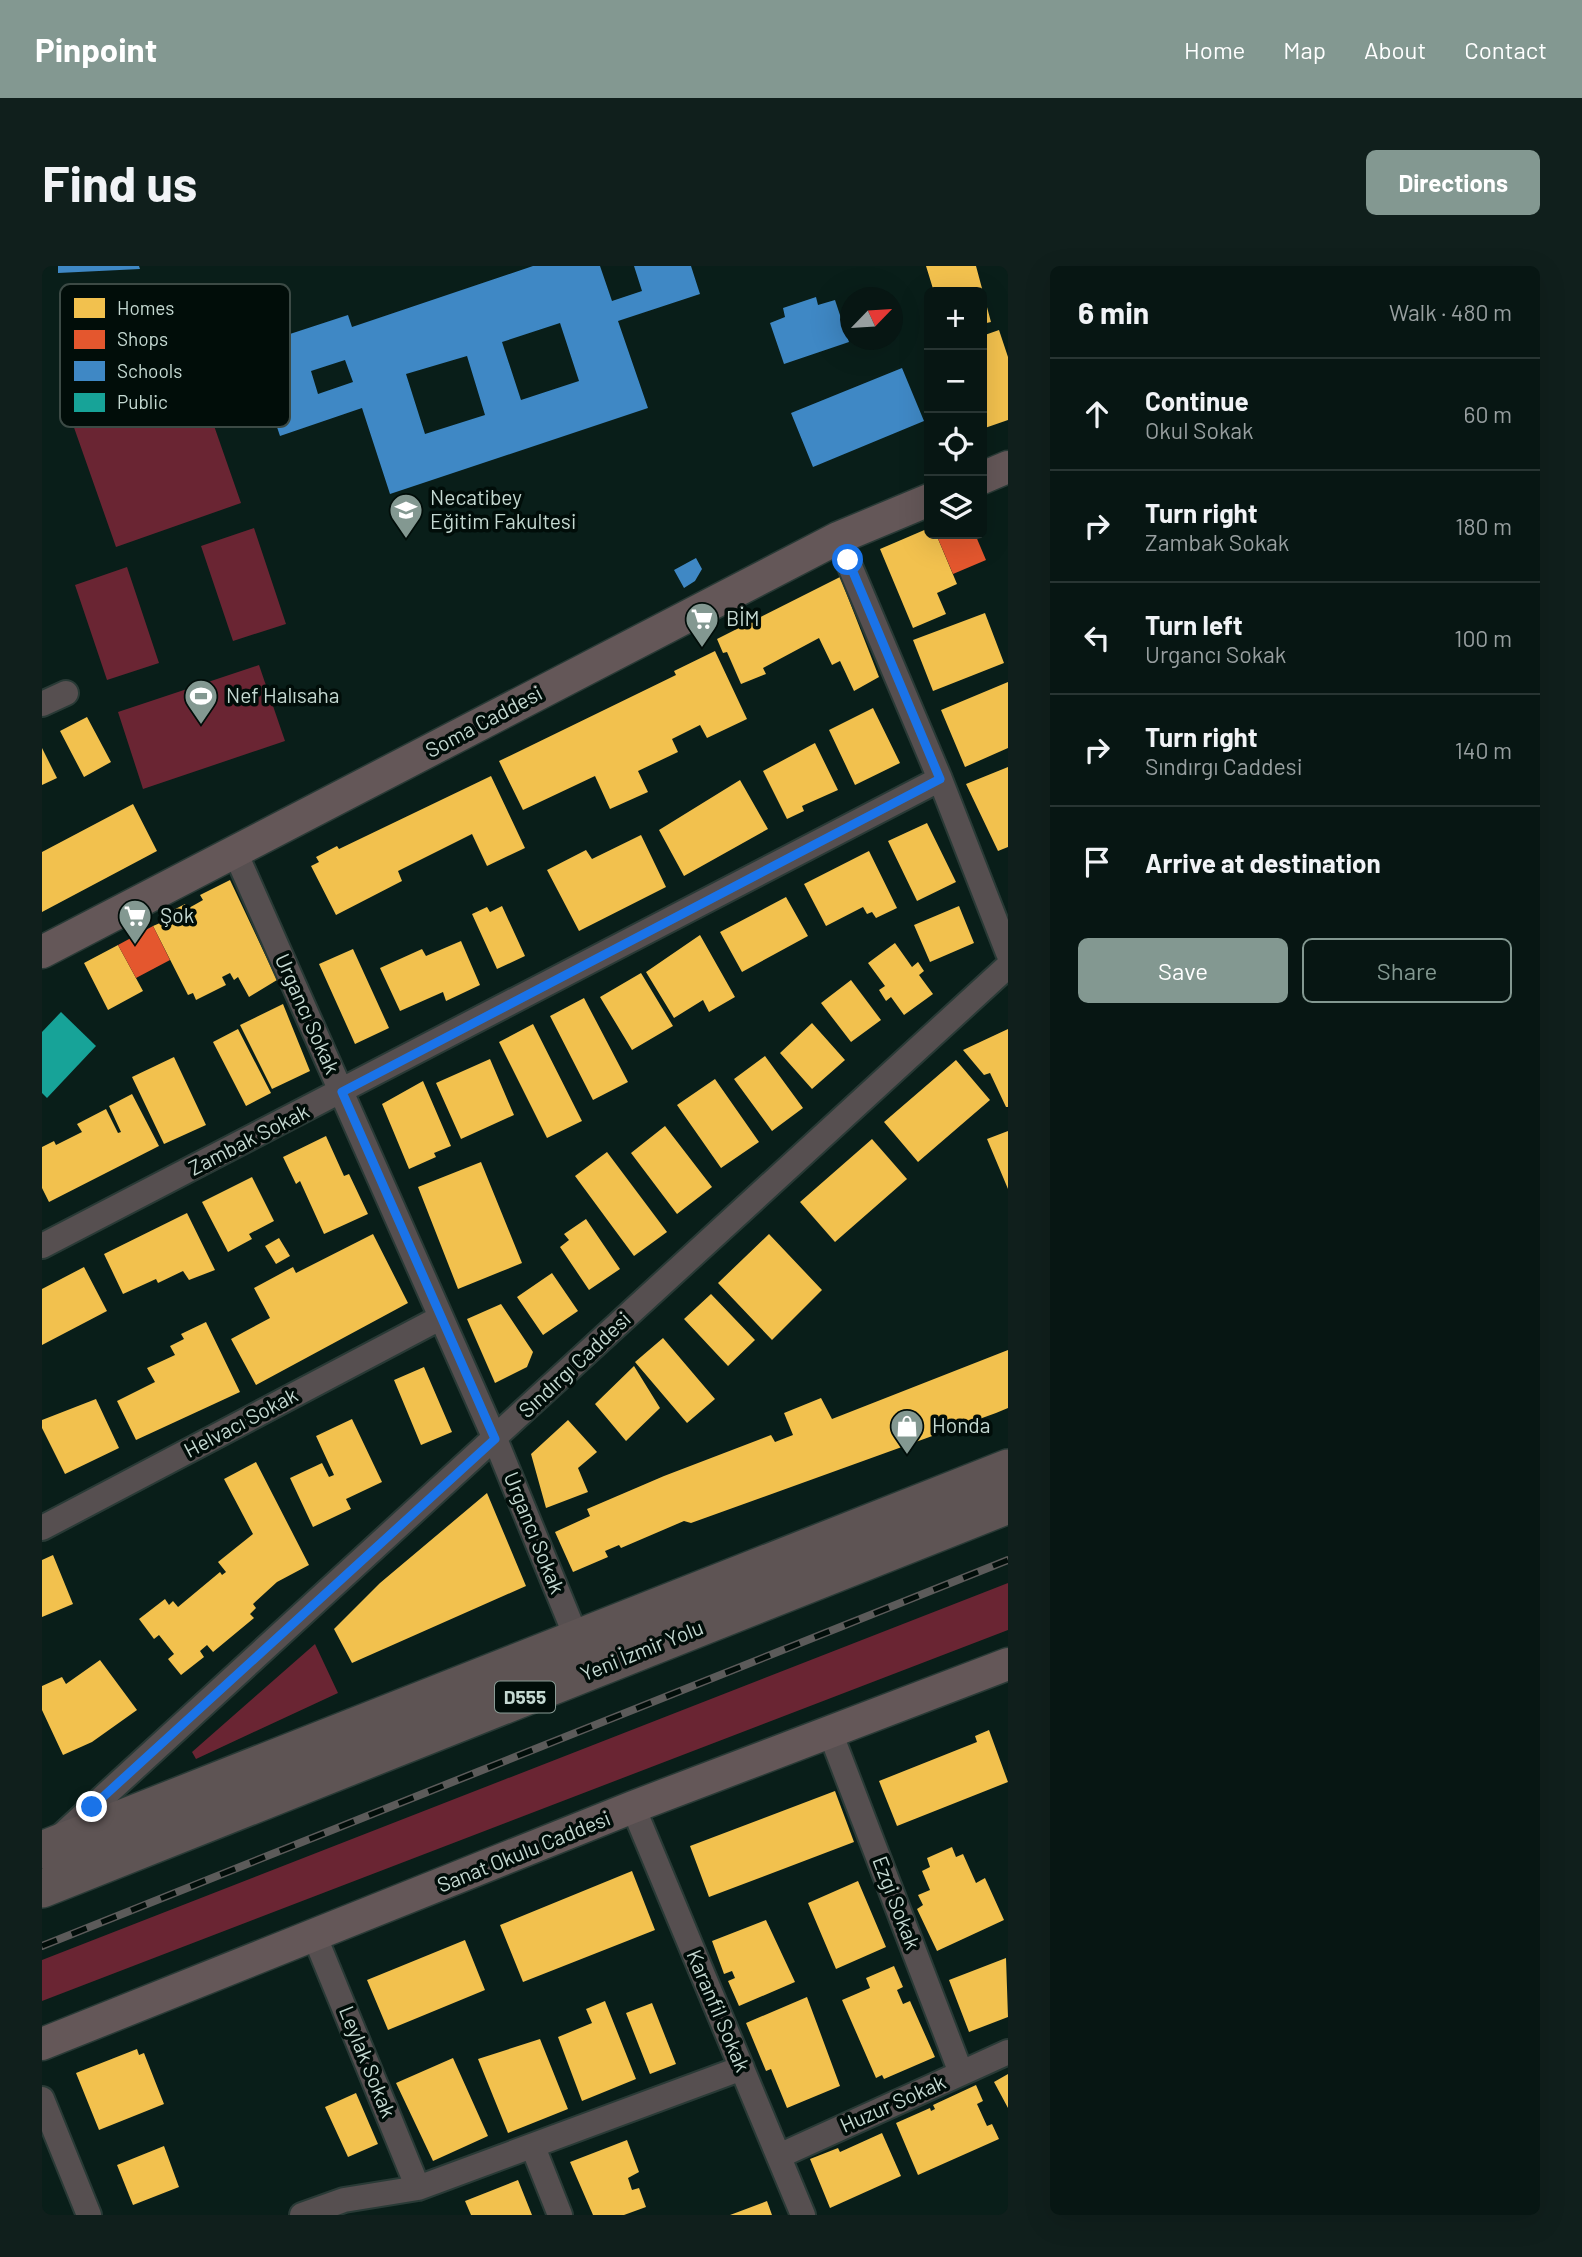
<!DOCTYPE html>
<html lang="en">
<head>
<meta charset="utf-8">
<style>
	:root { --surface:#071613; --page:#101f1c; --text:#f1f3f6; --muted:#989fa0; --line:#283533; --accent:#839891 }
	body { margin:0; font-family:Barlow,sans-serif; background:var(--page); color:var(--text) }
	.controls { position:absolute; right:21px; top:21px; display:grid; overflow:hidden; border-radius:10px; box-shadow:0 7px 28px #0002 }
	.controls button { width:63px; height:63px; display:grid; place-items:center; padding:0; border:0; border-bottom:2px solid var(--line); background:var(--surface); color:var(--text); font:35px sans-serif }
	.compass { position:absolute; left:798px; top:21px; width:63px; height:63px; border-radius:50%; background:var(--surface); box-shadow:0 7px 28px #0002; rotate:65deg }
	.stop { position:absolute; width:21px; height:21px; margin:-16px; border:5px solid #1a73e8; border-radius:50%; background:#fff }
	.stop.end { background:#1a73e8; border-color:#fff; box-shadow:0 2px 7px #0008 }
	.list { margin:0; padding:0; list-style:none }
	h2 { display:flex; justify-content:space-between; align-items:center; height:91px; margin:0; padding:0 28px; font-size:30px }
	h2 small { font-size:23px; font-weight:400; color:var(--muted) }
	.list li { display:grid; grid-template-columns:46px 1fr auto; gap:21px; align-items:center; box-sizing:border-box; height:112px; padding:0 28px; border-top:2px solid var(--line) }
	.list b { display:block; font-size:26px; white-space:nowrap }
	.list p { margin:0; font-size:23px; white-space:nowrap; color:var(--muted) }
	.list em { font-size:23px; font-style:normal; color:var(--muted) }
	.actions { display:flex; gap:14px; padding:21px 28px }
	.actions a { flex:1; padding:16px 0; border:2px solid var(--accent); border-radius:10px; text-align:center; font-size:24px; color:var(--accent) }
	.actions .main { background:var(--accent); color:#fff }
	.icon { flex:none; width:38px; height:38px; fill:none; stroke:currentColor; stroke-width:2; stroke-linecap:round; stroke-linejoin:round }
	.map { position:relative; flex:none; width:966px; height:1949px; overflow:hidden; border-radius:10px }
	header { display:flex; align-items:center; gap:42px; box-sizing:border-box; height:98px; padding:0 35px; background:var(--accent); color:#fff }
	header strong { font-size:33px }
	nav { display:flex; gap:38px; margin-inline-start:auto; font-size:24px }
	.intro { display:flex; align-items:center; justify-content:space-between; box-sizing:border-box; height:168px; padding:0 42px }
	h1 { margin:0; font-size:49px }
	.button { padding:18px 32px; border-radius:10px; background:var(--accent); color:#fff; font-size:24px; font-weight:700 }
	main { display:flex; gap:42px; padding:0 42px }
	aside { flex:1; background:var(--surface); border-radius:10px; box-shadow:0 7px 28px #0002 }
	.map>svg:first-child { display:block }
</style>
</head>
<body>
<header>
<strong>Pinpoint</strong>
<nav><a>Home</a><a>Map</a><a>About</a><a>Contact</a></nav>
</header>
<div class="intro"><h1>Find us</h1><a class="button">Directions</a></div>
<main>
<div class="map">
<svg width="966" height="1949" viewBox="0 0 966 1949">
	<rect width="100%" height="100%" fill="#091e19"/>
	<path fill="#6a2533" d="M 155,111 L 199,237 L 74,281 L 29,153 Z
		M 212,262 L 244,358 L 191,375 L 159,280 Z
		M 85,301 L 117,397 L 65,414 L 33,319 Z
		M 217,399 L 243,475 L 101,523 L 76,446 Z
		M 966,1317 L 966,1364 L 0,1735 L 0,1694 Z
		M 273,1378 L 296,1427 L 154,1493 L 150,1486 Z"/>
	<path fill="#f2c14e" d="M 884,0 L 934,0 L 949,56 L 940,58 L 940,26 L 892,26 Z
		M 957,64 L 966,91 L 966,154 L 940,163 L 940,70 Z
		M 887,262 L 887,268 L 894,268 L 915,318 L 895,327 L 904,348 L 871,362 L 838,283 Z
		M 798,311 L 837,411 L 812,425 L 798,395 L 790,399 L 777,372 L 721,402 L 724,408 L 699,418 L 685,386 L 681,387 L 675,373 Z
		M 943,347 L 962,397 L 891,425 L 871,374 Z
		M 673,385 L 705,453 L 665,472 L 658,459 L 630,473 L 636,486 L 596,505 L 606,526 L 568,543 L 553,510 L 481,544 L 457,495 L 634,409 L 632,405 Z
		M 966,416 L 966,482 L 923,501 L 899,444 Z
		M 831,442 L 858,497 L 813,519 L 787,464 Z
		M 45,451 L 69,496 L 42,511 L 18,465 Z
		M 773,477 L 796,524 L 760,540 L 762,545 L 745,553 L 721,505 Z
		M 0,482 L 15,512 L 0,519 Z
		M 966,501 L 966,581 L 956,585 L 924,518 Z
		M 449,510 L 483,582 L 445,600 L 430,568 L 356,605 L 360,615 L 294,649 L 269,600 L 277,596 L 274,591 L 295,580 L 297,583 Z
		M 698,514 L 726,563 L 642,610 L 617,564 Z
		M 91,538 L 115,585 L 0,646 L 0,586 Z
		M 885,557 L 914,616 L 875,635 L 846,575 Z
		M 599,569 L 624,621 L 537,665 L 505,604 L 544,584 L 550,593 Z
		M 827,585 L 855,642 L 834,652 L 830,646 L 825,648 L 821,641 L 784,660 L 762,618 Z
		M 188,614 L 235,714 L 207,731 L 196,711 L 192,714 L 188,707 L 180,711 L 184,719 L 154,734 L 151,727 L 146,729 L 111,660 L 118,657 L 116,652 L 143,638 L 145,643 L 154,638 L 161,634 L 158,629 Z
		M 744,631 L 766,670 L 700,706 L 678,666 Z
		M 460,640 L 483,690 L 455,703 L 430,648 L 445,641 L 448,646 Z
		M 917,640 L 932,677 L 888,696 L 872,659 Z
		M 658,669 L 693,731 L 667,746 L 661,734 L 632,752 L 604,706 Z
		M 419,675 L 438,719 L 404,735 L 401,726 L 358,745 L 338,702 L 380,683 L 384,690 Z
		M 853,677 L 870,701 L 876,696 L 882,705 L 877,709 L 891,728 L 862,749 L 849,731 L 844,735 L 837,724 L 843,720 L 826,697 Z
		M 76,679 L 101,725 L 66,744 L 42,697 Z
		M 311,683 L 347,762 L 313,778 L 277,698 Z
		M 599,707 L 631,760 L 590,784 L 558,731 Z
		M 809,714 L 839,754 L 809,776 L 779,737 Z
		M 542,732 L 586,816 L 551,834 L 508,750 Z
		M 241,738 L 268,805 L 230,823 L 198,759 Z
		M 770,757 L 803,794 L 770,823 L 738,787 Z
		M 491,758 L 540,855 L 505,872 L 457,776 Z
		M 196,763 L 229,827 L 204,840 L 171,776 Z
		M 966,763 L 966,841 L 964,841 L 948,807 L 942,809 L 921,784 Z
		M 723,790 L 761,842 L 730,865 L 692,813 Z
		M 132,791 L 164,859 L 122,878 L 90,811 Z
		M 448,793 L 472,849 L 419,873 L 394,817 Z
		M 914,794 L 948,834 L 876,896 L 842,856 Z
		M 673,813 L 717,876 L 679,902 L 635,839 Z
		M 381,815 L 409,880 L 392,887 L 394,891 L 367,903 L 340,838 Z
		M 90,828 L 117,880 L 7,936 L 0,922 L 0,881 L 12,875 L 14,879 L 40,866 L 35,858 L 64,843 L 76,867 L 79,866 L 67,840 Z
		M 623,860 L 670,921 L 635,948 L 589,887 Z
		M 966,865 L 966,923 L 945,873 Z
		M 284,870 L 302,910 L 307,908 L 326,948 L 282,968 L 258,915 L 254,918 L 241,891 Z
		M 830,873 L 865,913 L 793,976 L 758,936 Z
		M 565,886 L 625,966 L 592,990 L 533,910 Z
		M 439,896 L 480,997 L 416,1023 L 376,921 Z
		M 210,911 L 232,955 L 207,968 L 210,973 L 186,986 L 160,936 Z
		M 145,947 L 173,1004 L 147,1014 L 141,1005 L 116,1017 L 114,1013 L 81,1028 L 62,988 Z
		M 544,953 L 578,1003 L 547,1024 L 518,981 L 527,974 L 522,968 Z
		M 331,968 L 366,1037 L 214,1119 L 189,1073 L 228,1052 L 212,1022 L 251,1001 L 254,1007 Z
		M 727,968 L 780,1024 L 730,1074 L 676,1017 Z
		M 237,972 L 248,990 L 234,998 L 223,980 Z
		M 42,1001 L 65,1045 L 0,1079 L 0,1023 Z
		M 510,1007 L 536,1045 L 501,1069 L 475,1031 Z
		M 669,1028 L 713,1074 L 686,1100 L 642,1053 Z
		M 459,1038 L 491,1086 L 485,1101 L 453,1117 L 425,1053 Z
		M 164,1056 L 198,1126 L 94,1174 L 75,1135 L 113,1116 L 105,1102 L 133,1089 L 128,1080 L 142,1073 L 139,1068 Z
		M 621,1072 L 673,1133 L 645,1157 L 593,1096 Z
		M 966,1084 L 966,1142 L 954,1147 L 649,1257 L 642,1255 L 579,1282 L 577,1279 L 563,1285 L 566,1291 L 531,1306 L 513,1266 L 548,1250 L 545,1243 L 622,1210 L 729,1169 L 733,1176 L 751,1169 L 742,1147 L 779,1132 L 790,1153 Z
		M 592,1100 L 618,1142 L 584,1175 L 553,1138 Z
		M 382,1101 L 410,1166 L 379,1179 L 352,1114 Z
		M 54,1133 L 77,1182 L 23,1208 L 0,1162 L 0,1154 Z
		M 310,1153 L 340,1216 L 304,1233 L 309,1243 L 271,1261 L 248,1212 L 280,1197 L 287,1211 L 292,1209 L 274,1170 Z
		M 526,1154 L 555,1186 L 536,1202 L 546,1226 L 504,1242 L 489,1188 Z
		M 214,1196 L 267,1299 L 235,1316 L 211,1338 L 214,1342 L 208,1348 L 212,1352 L 171,1386 L 165,1379 L 158,1385 L 162,1391 L 139,1409 L 126,1393 L 132,1388 L 117,1369 L 112,1373 L 97,1353 L 123,1333 L 127,1339 L 131,1335 L 136,1341 L 178,1306 L 180,1309 L 184,1306 L 176,1296 L 211,1268 L 182,1213 Z
		M 445,1227 L 484,1320 L 310,1397 L 292,1363 L 338,1317 Z
		M 11,1289 L 31,1338 L 0,1351 L 0,1294 Z
		M 58,1394 L 95,1444 L 50,1476 L 21,1489 L 0,1444 L 0,1420 L 20,1411 L 24,1418 Z
		M 947,1464 L 966,1516 L 855,1560 L 837,1515 L 935,1476 L 933,1470 Z
		M 793,1525 L 812,1576 L 667,1631 L 648,1580 Z
		M 910,1581 L 914,1591 L 921,1588 L 934,1617 L 943,1612 L 962,1654 L 895,1685 L 875,1643 L 881,1639 L 876,1629 L 888,1624 L 880,1605 L 888,1601 L 885,1592 Z
		M 590,1605 L 613,1664 L 481,1716 L 458,1659 Z
		M 816,1615 L 844,1681 L 794,1703 L 766,1637 Z
		M 724,1654 L 753,1716 L 697,1740 L 686,1715 L 693,1712 L 690,1705 L 682,1708 L 670,1675 Z
		M 423,1674 L 443,1724 L 346,1764 L 325,1714 Z
		M 964,1692 L 966,1751 L 927,1766 L 907,1714 Z
		M 852,1700 L 861,1721 L 855,1724 L 861,1738 L 868,1735 L 893,1791 L 842,1813 L 840,1809 L 834,1812 L 800,1734 L 828,1722 L 824,1712 Z
		M 765,1731 L 798,1820 L 745,1842 L 729,1803 L 724,1805 L 704,1757 Z
		M 563,1735 L 594,1813 L 540,1835 L 516,1771 L 550,1757 L 544,1743 Z
		M 610,1737 L 634,1798 L 608,1808 L 584,1747 Z
		M 498,1773 L 526,1843 L 466,1867 L 436,1793 Z
		M 95,1783 L 97,1789 L 102,1787 L 122,1838 L 57,1864 L 34,1807 Z
		M 411,1792 L 446,1870 L 391,1895 L 354,1817 Z
		M 966,1808 L 966,1842 L 952,1816 Z
		M 934,1819 L 941,1835 L 935,1838 L 945,1860 L 950,1858 L 957,1873 L 876,1909 L 854,1857 L 888,1842 L 889,1845 L 893,1843 L 891,1839 Z
		M 314,1827 L 336,1878 L 306,1891 L 283,1841 Z
		M 840,1867 L 859,1910 L 788,1942 L 768,1893 L 796,1882 L 798,1886 Z
		M 585,1874 L 597,1906 L 586,1912 L 590,1924 L 597,1922 L 604,1941 L 582,1949 L 551,1949 L 528,1896 Z
		M 122,1880 L 137,1921 L 91,1939 L 75,1899 Z
		M 476,1914 L 490,1949 L 429,1949 L 423,1935 Z
		M 725,1935 L 730,1949 L 688,1949 Z"/>
	<path fill="#e4572e" d="M 894,268 L 933,268 L 944,294 L 911,308 Z
		M 111,660 L 128,694 L 94,712 L 76,679 Z"/>
	<path fill="#3f88c5" fill-rule="evenodd" d="M 16,0 L 97,0 L 98,3 L 16,7 Z
		M 491,0 L 558,0 L 570,35 L 600,25 L 592,0 L 649,0 L 658,28 L 576,55 L 606,142 L 348,228 L 320,142 L 238,170 L 208,81 L 306,49 L 310,61 ZM 518,57 L 537,115 L 479,134 L 460,76 ZM 425,90 L 443,149 L 383,168 L 364,108 ZM 303,94 L 311,116 L 276,128 L 269,105 Z
		M 774,31 L 776,39 L 793,34 L 807,76 L 742,98 L 728,57 L 743,51 L 741,42 Z
		M 860,102 L 882,155 L 771,201 L 749,147 Z
		M 654,292 L 660,303 L 653,315 L 642,322 L 632,304 Z"/>
	<path fill="#17a398" d="M 19,746 L 54,780 L 5,832 L 0,827 L 0,766 Z"/>
	<g fill="none" stroke-linecap="round" stroke-linejoin="round">
		<defs>
			<path id="minor" d="M 796,272 L 898,513 L 966,687
				M 0,438 L 24,427
				M 193,586 L 453,1173 L 535,1373
				M 0,980 L 898,513
				M 0,1262 L 398,1052
				M 788,1466 L 919,1807
				M 591,1541 L 761,1949
				M 21,1568 L 966,700
				M 273,1671 L 376,1922
				M 0,1833 L 47,1949
				M 491,1881 L 518,1949
				M 737,1890 L 966,1786
				M 260,1949 L 302,1934 L 376,1922 L 700,1802"/>
			<path id="major" d="M 940,212 L 966,201
				M 0,686 L 796,272 L 887,234
				M 0,1778 L 591,1541 L 966,1398"/>
			<path id="highway" d="M 0,1584 L 966,1202
				M 0,1623 L 966,1239"/>
		</defs>
		<use href="#minor" stroke="#293a36" stroke-width="28"/>
		<use href="#major" stroke="#293a36" stroke-width="35"/>
		<use href="#highway" stroke="#293a36" stroke-width="40"/>
		<use href="#minor" stroke="#564f50" stroke-width="24"/>
		<use href="#major" stroke="#645758" stroke-width="32"/>
		<use href="#highway" stroke="#5e5454" stroke-width="37"/>
		<defs>
			<path id="rail" d="M 0,1680 L 966,1294"/>
		</defs>
		<use href="#rail" stroke="#5c5b5a" stroke-width="8"/>
		<use href="#rail" stroke="#010d09" stroke-width="5" stroke-dasharray="16" stroke-linecap="butt"/>
	</g>
	<g fill="none" stroke-linecap="round" stroke-linejoin="round">
		<path stroke="#1a73e8" stroke-width="9" d="M 50,1541 L 453,1173 L 300,826 L 898,513 L 806,294"/>
	</g>
	<defs>
		<symbol id="university-pin" viewBox="-11 -11 22 30"><path d="M0 17L-7.5 6A9.5 9.5 0 1 1 7.5 6Z" fill="#839891" stroke="#010d09"/><path d="M0-5L7-2L0 1L-7-2ZM-4 1L0 2.5L4 1V4Q0 6-4 4Z" fill="#fff"/></symbol>
		<symbol id="supermarket-pin" viewBox="-11 -11 22 30"><path d="M0 17L-7.5 6A9.5 9.5 0 1 1 7.5 6Z" fill="#839891" stroke="#010d09"/><path d="M-6-5.5h2.5l.6 2H6L4.5 2H-2.5L-4.4-4H-6ZM-1.5 3.2a1.3 1.3 0 1 0 .1 0ZM3 3.2a1.3 1.3 0 1 0 .1 0Z" fill="#fff"/></symbol>
		<symbol id="stadium-pin" viewBox="-11 -11 22 30"><path d="M0 17L-7.5 6A9.5 9.5 0 1 1 7.5 6Z" fill="#839891" stroke="#010d09"/><path d="M0-5a6.5 5 0 1 0 0 10a6.5 5 0 1 0 0-10ZM-3.5-1.8h7v3.6h-7Z" fill="#fff"/></symbol>
		<symbol id="shop-pin" viewBox="-11 -11 22 30"><path d="M0 17L-7.5 6A9.5 9.5 0 1 1 7.5 6Z" fill="#839891" stroke="#010d09"/><path d="M-5-2.5h2.3a2.7 3.5 0 0 1 5.4 0H5L5.5 6h-11ZM-1.5-2.5h3a1.5 2.3 0 0 0-3 0Z" fill="#fff"/></symbol>
	</defs>
	<g fill-rule="evenodd">
		<use href="#university-pin" x="345" y="225" width="38" height="52"/>
		<use href="#supermarket-pin" x="641" y="334" width="38" height="52"/>
		<use href="#stadium-pin" x="140" y="411" width="38" height="52"/>
		<use href="#supermarket-pin" x="74" y="631" width="38" height="52"/>
		<use href="#shop-pin" x="846" y="1141" width="38" height="52"/>
	</g>
	<g text-anchor="middle" stroke-width="7" stroke-linejoin="round" paint-order="stroke">
		<rect fill="#010d09" stroke="#8a9c96" stroke-width="2" x="453" y="1415.5" width="60" height="31" rx="5"/>
		<g font-size="19" font-weight="bold" fill="#c5d9d2">
			<text x="483" y="1438">D555</text>
		</g>
		<g font-size="21" fill="#c5d9d2" stroke="#010d09" text-anchor="start">
			<text x="388" y="239">Necatibey<tspan x="388" dy="24">Eğitim Fakultesi</tspan></text>
			<text x="684" y="360">BİM</text>
			<text x="184" y="437">Nef Halısaha</text>
			<text x="118" y="657">Şok</text>
			<text x="890" y="1167">Honda</text>
		</g>
		<g font-size="21" fill="#c5d9d2" stroke="#010d09">
			<text transform="translate(442 456) rotate(-28)" y="7">Soma Caddesi</text>
			<text transform="translate(265 748) rotate(66)" y="7">Urgancı Sokak</text>
			<text transform="translate(207 874) rotate(-27)" y="7">Zambak Sokak</text>
			<text transform="translate(533 1099) rotate(-43)" y="7">Sındırgı Caddesi</text>
			<text transform="translate(199 1157) rotate(-28)" y="7">Helvacı Sokak</text>
			<text transform="translate(492 1267) rotate(68)" y="7">Urgancı Sokak</text>
			<text transform="translate(600 1385) rotate(-22)" y="7">Yeni İzmir Yolu</text>
			<text transform="translate(482 1586) rotate(-22)" y="7">Sanat Okulu Caddesi</text>
			<text transform="translate(854 1637) rotate(69)" y="7">Ezgi Sokak</text>
			<text transform="translate(676 1745) rotate(67)" y="7">Karanfil Sokak</text>
			<text transform="translate(325 1796) rotate(68)" y="7">Leylak Sokak</text>
			<text transform="translate(851 1838) rotate(-24)" y="7">Huzur Sokak</text>
		</g>
	</g>
	<rect x="18" y="18" width="230" height="143" rx="10" fill="#010d09" stroke="#3c4a45" stroke-width="2"/>
	<rect x="32" y="32" width="31" height="20" fill="#f2c14e"/>
	<rect x="32" y="64" width="31" height="19" fill="#e4572e"/>
	<rect x="32" y="95" width="31" height="20" fill="#3f88c5"/>
	<rect x="32" y="127" width="31" height="19" fill="#17a398"/>
	<g font-size="19" fill="#c5d9d2">
		<text x="75" y="49">Homes</text>
		<text x="75" y="80">Shops</text>
		<text x="75" y="112">Schools</text>
		<text x="75" y="143">Public</text>
	</g>
</svg>
<div class="controls">
<button>+</button>
<button>−</button>
<button><svg class="icon" aria-label="locate" viewBox="0 0 24 24"><circle cx="12" cy="12" r="6"/><path d="M12 2v4M12 18v4M2 12h4M18 12h4"/></svg></button>
<button><svg class="icon" aria-label="layers" viewBox="0 0 24 24"><path d="M12 4l9 5-9 5-9-5zM3 14l9 5 9-5"/></svg></button>
</div>
<svg class="compass" viewBox="-18 -18 36 36"><path d="M0-13l5 13h-10z" fill="#e53935"/><path d="M0 13l5-13h-10z" fill="#989fa0"/></svg>
<div class="stop" style="left:806px;top:294px"></div>
<div class="stop end" style="left:50px;top:1541px"></div>
</div>
<aside>
<h2>6 min<small>Walk · 480 m</small></h2>
<ul class="list">
<li><svg class="icon" aria-label="ahead" viewBox="0 0 24 24"><path d="M12 20V5M6 11l6-6 6 6"/></svg><div><b>Continue</b><p>Okul Sokak</p></div><em>60 m</em></li>
<li><svg class="icon" aria-label="right" viewBox="0 0 24 24"><path d="M7 20v-9h11M14 6l5 5-5 5"/></svg><div><b>Turn right</b><p>Zambak Sokak</p></div><em>180 m</em></li>
<li><svg class="icon" aria-label="left" viewBox="0 0 24 24"><path d="M17 20v-9H6M10 6l-5 5 5 5"/></svg><div><b>Turn left</b><p>Urgancı Sokak</p></div><em>100 m</em></li>
<li><svg class="icon" aria-label="right" viewBox="0 0 24 24"><path d="M7 20v-9h11M14 6l5 5-5 5"/></svg><div><b>Turn right</b><p>Sındırgı Caddesi</p></div><em>140 m</em></li>
<li><svg class="icon" aria-label="arrive" viewBox="0 0 24 24"><path d="M6 21V4h12l-3 4 3 4H6"/></svg><div><b>Arrive at destination</b></div></li>
</ul>
<div class="actions"><a class="main">Save</a><a>Share</a></div>
</aside>
</main>
</body>
</html>
